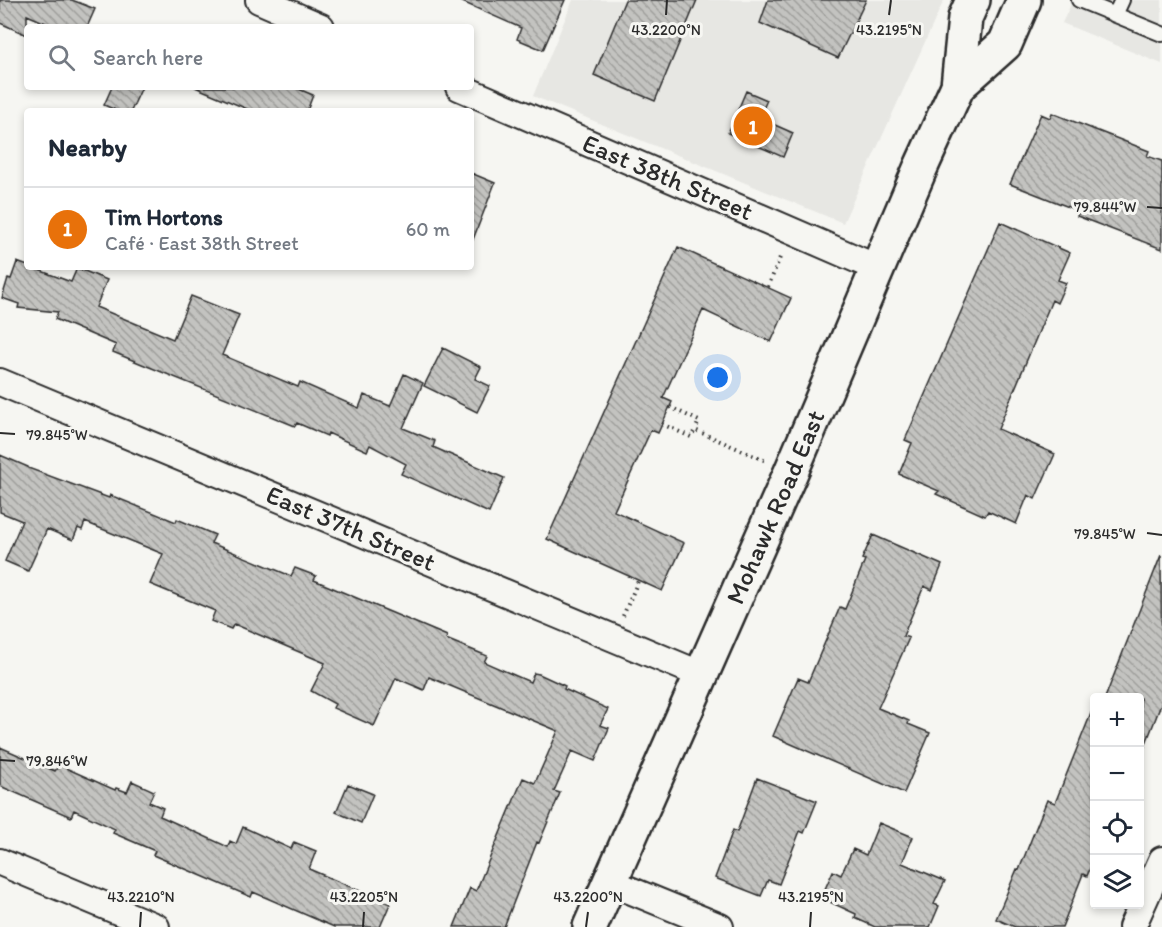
<!DOCTYPE html>
<html lang="en">
<head>
<meta charset="utf-8">
<style>
	:root { --surface:#fff; --page:#f2f2f3; --text:#1f2937; --muted:#747a83; --line:#e0e1e3; --accent:#0b8043 }
	body { margin:0; font-family:Itim,sans-serif; background:var(--page); color:var(--text) }
	.controls { position:absolute; right:18px; bottom:18px; display:grid; overflow:hidden; border-radius:6px; box-shadow:0 3px 9px #0003 }
	.controls button { width:54px; height:54px; display:grid; place-items:center; padding:0; border:0; border-bottom:2px solid var(--line); background:var(--surface); color:var(--text); font:30px sans-serif }
	.you { position:absolute; left:718px; top:378px; width:21px; height:21px; margin:-15px; border:4px solid #fff; border-radius:50%; background:#1a73e8; box-shadow:0 0 0 9px #1a73e833 }
	.badge { display:grid; place-items:center; width:39px; height:39px; border-radius:50%; background:var(--accent); color:#fff; font-size:20px; font-weight:700 }
	.pin { position:absolute; translate:-50% -50%; border:3px solid #fff; box-shadow:0 2px 6px #0006 }
	.list { margin:0; padding:0; list-style:none }
	h2 { display:flex; justify-content:space-between; align-items:center; height:78px; margin:0; padding:0 24px; font-size:26px }
	h2 small { font-size:20px; font-weight:400; color:var(--muted) }
	.list li { display:grid; grid-template-columns:39px 1fr auto; gap:18px; align-items:center; box-sizing:border-box; height:84px; padding:0 24px; border-top:2px solid var(--line) }
	.list b { display:block; font-size:22px; white-space:nowrap }
	.list p { margin:0; font-size:20px; white-space:nowrap; color:var(--muted) }
	.list em { font-size:20px; font-style:normal; color:var(--muted) }
	.icon { flex:none; width:33px; height:33px; fill:none; stroke:currentColor; stroke-width:2; stroke-linecap:round; stroke-linejoin:round }
	.map { position:relative; flex:none; width:1162px; height:927px; overflow:hidden }
	.search { position:absolute; background:var(--surface); box-shadow:0 3px 9px #0003; left:24px; top:24px; width:450px; height:66px; display:flex; align-items:center; gap:15px; box-sizing:border-box; padding:0 21px; border-radius:6px; color:var(--muted); font-size:22px }
	.panel { position:absolute; background:var(--surface); box-shadow:0 3px 9px #0003; left:24px; top:108px; width:450px; height:162px; border-radius:6px }
	.map>svg:first-child { display:block }
</style>
</head>
<body>
<div class="map">
<svg width="1162" height="927" viewBox="0 0 1162 927">
	<defs>
		<pattern id="building-back-hatch" width="6" height="6" patternUnits="userSpaceOnUse" patternTransform="scale(1.5)"><rect width="6" height="6" fill="#c3c3c0"/><path d="M-1 5l2 2M0 0l6 6M5-1l2 2" fill="none" stroke="#9f9f9c"/></pattern>
	</defs>
	<rect width="100%" height="100%" fill="#f6f6f2"/>
	<filter id="ink" filterUnits="userSpaceOnUse"><feTurbulence type="fractalNoise" baseFrequency=".0167" numOctaves="2"/><feDisplacementMap in="SourceGraphic" scale="12" xChannelSelector="R" yChannelSelector="G"/><feConvolveMatrix kernelMatrix="1 2 1 2 8 2 1 2 1" color-interpolation-filters="sRGB"/></filter>
	<g filter="url(#ink)">
		<path fill="#e7e7e3" d="M 573,0 L 944,0 L 843,223 L 533,96 Z
			M 1073,0 L 1162,0 L 1162,64 L 1062,23 Z"/>
		<path fill="url(#building-back-hatch)" stroke="#2b2b2b" stroke-width="1.5" d="M 0,0 L 72,0 L 95,9 L 87,27 L 55,27 L 27,15 L 27,35 L 0,23 Z
			M 458,0 L 565,0 L 543,50 L 517,39 L 521,28 Z
			M 625,0 L 697,0 L 655,101 L 594,75 Z
			M 768,0 L 866,0 L 838,58 L 760,23 Z
			M 112,87 L 142,87 L 131,111 L 118,111 L 104,105 Z
			M 195,87 L 294,87 L 313,95 L 307,111 L 252,111 Z
			M 746,91 L 767,100 L 759,118 L 793,133 L 783,157 L 728,133 Z
			M 1052,113 L 1149,151 L 1147,156 L 1162,161 L 1162,249 L 1077,216 L 1079,211 L 1010,184 L 1041,114 L 1050,118 Z
			M 471,173 L 495,183 L 472,242 L 471,242 Z
			M 1000,222 L 1070,253 L 1058,280 L 1066,283 L 1057,303 L 1052,300 L 998,429 L 1055,454 L 1035,499 L 1028,495 L 1016,524 L 988,511 L 985,516 L 936,494 L 939,491 L 899,474 L 912,443 L 905,440 Z
			M 678,247 L 791,298 L 771,342 L 703,310 L 663,398 L 672,402 L 658,433 L 651,430 L 614,511 L 684,543 L 662,591 L 547,539 Z
			M 17,262 L 71,282 L 77,268 L 107,280 L 96,307 L 173,339 L 191,296 L 239,315 L 222,355 L 298,387 L 300,382 L 359,408 L 364,395 L 390,406 L 404,374 L 423,383 L 403,428 L 435,441 L 433,447 L 504,478 L 489,513 L 401,474 L 406,464 L 370,445 L 367,451 L 328,433 L 327,436 L 297,423 L 295,426 L 142,364 L 113,352 L 116,345 L 55,319 L 58,312 L 18,308 L 19,304 L 2,298 L 8,278 L 11,279 Z
			M 443,348 L 481,367 L 475,379 L 490,386 L 477,412 L 424,386 Z
			M 0,455 L 28,467 L 28,468 L 109,498 L 110,495 L 176,522 L 177,519 L 215,535 L 211,543 L 291,576 L 295,568 L 316,576 L 314,580 L 447,636 L 446,639 L 487,656 L 484,662 L 530,682 L 534,673 L 539,674 L 565,686 L 564,689 L 608,709 L 600,725 L 609,728 L 595,761 L 572,751 L 554,791 L 560,793 L 539,843 L 537,842 L 504,927 L 454,927 L 470,888 L 476,891 L 523,778 L 535,783 L 558,731 L 429,677 L 424,690 L 396,678 L 374,726 L 333,708 L 335,704 L 311,691 L 325,663 L 234,624 L 231,629 L 211,621 L 215,611 L 150,584 L 163,554 L 85,522 L 82,530 L 78,528 L 73,540 L 47,529 L 28,571 L 5,561 L 22,521 L 0,512 Z
			M 873,535 L 942,565 L 932,590 L 924,586 L 903,636 L 909,638 L 878,708 L 909,721 L 908,724 L 930,733 L 904,793 L 773,736 L 798,678 L 808,682 L 840,607 L 845,609 L 865,560 L 862,559 Z
			M 1161,555 L 1162,702 L 1141,756 L 1140,698 L 1105,698 Z
			M 1094,706 L 1095,856 L 1087,876 L 1083,874 L 1062,927 L 1015,927 L 996,919 L 1017,869 L 1019,870 L 1047,800 L 1055,803 Z
			M 0,747 L 55,771 L 59,765 L 115,790 L 116,788 L 127,792 L 132,781 L 154,791 L 149,802 L 163,808 L 160,816 L 228,847 L 230,841 L 236,844 L 243,827 L 291,849 L 294,842 L 316,851 L 309,869 L 390,904 L 380,927 L 334,927 L 253,892 L 251,897 L 153,855 L 155,851 L 113,833 L 115,829 L 74,810 L 71,817 L 0,786 Z
			M 757,778 L 817,801 L 804,833 L 800,831 L 779,884 L 768,880 L 761,896 L 715,878 L 733,830 L 737,832 Z
			M 348,784 L 373,794 L 361,823 L 336,812 Z
			M 879,823 L 913,837 L 902,863 L 945,881 L 934,904 L 939,906 L 930,927 L 875,927 L 855,918 L 856,914 L 821,898 L 833,871 L 841,875 L 853,849 L 866,855 Z"/>
		<g fill="none" stroke-linecap="round" stroke-linejoin="round">
			<defs>
				<path id="service" d="M 1079,0 L 1162,34
					M 1115,15 L 1122,0"/>
				<path id="minor" d="M 259,0 L 321,27
					M 459,87 L 877,268
					M 0,382 L 702,675
					M 0,862 L 156,927
					M 610,882 L 720,927
					M 1132,927 L 1162,860"/>
				<g id="secondary">
					<path d="M 958,86 L 1005,44 L 1024,0"/>
					<path id="s1" d="M 590,927 L 791,472 L 920,169 L 958,86 L 965,18 L 973,0"/>
				</g>
			</defs>
			<use href="#service" stroke="#2b2b2b" stroke-width="18"/>
			<use href="#minor" stroke="#2b2b2b" stroke-width="30"/>
			<use href="#secondary" stroke="#2b2b2b" stroke-width="38"/>
			<path stroke="#2b2b2b" stroke-width="4" stroke-dasharray="1.5 4.5" stroke-linecap="butt" d="M 768,287 L 781,255
				M 670,407 L 699,421 L 695,430
				M 662,424 L 691,437 L 695,430 L 766,461
				M 623,616 L 638,581"/>
			<use href="#service" stroke="#f6f6f2" stroke-width="14"/>
			<use href="#minor" stroke="#f6f6f2" stroke-width="26"/>
			<use href="#secondary" stroke="#f6f6f2" stroke-width="33"/>
		</g>
	</g>
	<path fill="none" stroke="#2b2b2b" stroke-width="2" d="M 666,15 L 667,0M 889,15 L 891,0M 1147,207 L 1162,208M 0,433 L 15,434M 1147,533 L 1162,535M 0,760 L 15,761M 140,927 L 141,912M 363,927 L 364,912M 586,927 L 588,912M 810,927 L 811,912"/>
	<g text-anchor="middle" stroke-width="6" stroke-linejoin="round" paint-order="stroke">
		<g font-size="26" fill="#2b2b2b" stroke="#f6f6f2">
			<text transform="translate(668 177) rotate(23)" y="9">East 38th Street</text>
			<text dy="9" stroke="none"><textPath href="#s1" startOffset="459">Mohawk Road East</textPath></text>
			<text transform="translate(351 528) rotate(23)" y="9">East 37th Street</text>
		</g>
	</g>
	<g font-size="15" text-anchor="middle" fill="#2b2b2b" stroke="#f6f6f2" stroke-width="6" stroke-linejoin="round" paint-order="stroke">
		<text x="666" y="35">43.2200°N</text>
		<text x="889" y="35">43.2195°N</text>
		<text x="1105" y="212">79.844°W</text>
		<text x="57" y="440">79.845°W</text>
		<text x="1105" y="539">79.845°W</text>
		<text x="57" y="766">79.846°W</text>
		<text x="141" y="902">43.2210°N</text>
		<text x="364" y="902">43.2205°N</text>
		<text x="588" y="902">43.2200°N</text>
		<text x="811" y="902">43.2195°N</text>
	</g>
</svg>
<div class="controls">
<button>+</button>
<button>−</button>
<button><svg class="icon" aria-label="locate" viewBox="0 0 24 24"><circle cx="12" cy="12" r="6"/><path d="M12 2v4M12 18v4M2 12h4M18 12h4"/></svg></button>
<button><svg class="icon" aria-label="layers" viewBox="0 0 24 24"><path d="M12 4l9 5-9 5-9-5zM3 14l9 5 9-5"/></svg></button>
</div>
<div class="you"></div>
<div class="pin badge" style="left:753px;top:126px;background:#e8710a">1</div>
<div class="search"><svg class="icon" aria-label="search" viewBox="0 0 24 24"><circle cx="10" cy="10" r="6"/><path d="M15 15l6 6"/></svg>Search here</div>
<section class="panel">
<h2>Nearby<small></small></h2>
<ul class="list">
<li><span class="badge" style="background:#e8710a">1</span><div><b>Tim Hortons</b><p>Café · East 38th Street</p></div><em>60 m</em></li>
</ul>
</section>
</div>
</body>
</html>
